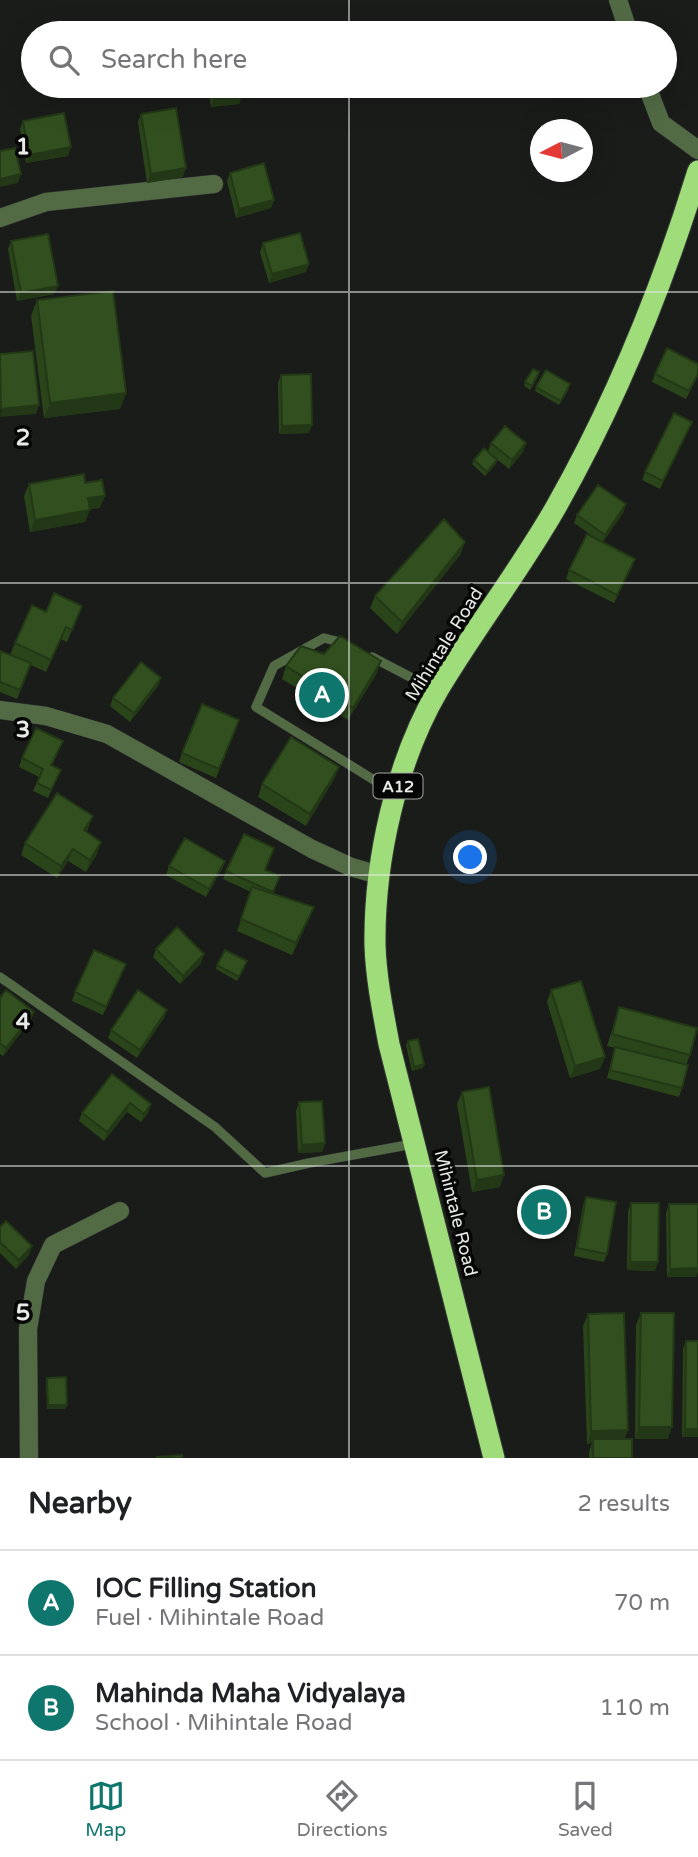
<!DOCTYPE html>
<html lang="en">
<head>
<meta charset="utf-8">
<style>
	:root { --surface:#fff; --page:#f6f6f6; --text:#202124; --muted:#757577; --line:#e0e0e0; --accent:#0f766e }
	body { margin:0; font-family:"Varela Round",sans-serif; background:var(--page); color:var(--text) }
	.compass { position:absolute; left:530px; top:119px; width:63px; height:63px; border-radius:50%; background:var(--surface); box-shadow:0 7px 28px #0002; rotate:264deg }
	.you { position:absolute; left:471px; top:858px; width:24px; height:24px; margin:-18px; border:5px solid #fff; border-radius:50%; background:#1a73e8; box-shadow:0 0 0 10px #1a73e833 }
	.badge { display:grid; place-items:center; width:46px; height:46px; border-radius:50%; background:var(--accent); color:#fff; font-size:23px; font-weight:700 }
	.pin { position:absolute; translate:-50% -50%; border:4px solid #fff; box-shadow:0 2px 7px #0006 }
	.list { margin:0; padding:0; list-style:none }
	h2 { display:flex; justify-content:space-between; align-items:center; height:91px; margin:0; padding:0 28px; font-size:30px }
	h2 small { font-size:23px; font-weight:400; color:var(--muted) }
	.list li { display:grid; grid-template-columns:46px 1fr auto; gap:21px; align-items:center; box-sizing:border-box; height:105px; padding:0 28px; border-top:2px solid var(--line) }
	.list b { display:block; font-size:26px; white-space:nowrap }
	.list p { margin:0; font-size:23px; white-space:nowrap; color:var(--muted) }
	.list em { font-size:23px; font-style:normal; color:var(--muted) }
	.icon { flex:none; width:38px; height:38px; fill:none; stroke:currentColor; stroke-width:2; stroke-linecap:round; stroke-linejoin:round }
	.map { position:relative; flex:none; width:698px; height:1458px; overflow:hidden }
	.search { position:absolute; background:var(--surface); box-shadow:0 7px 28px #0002; left:21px; right:21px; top:21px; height:77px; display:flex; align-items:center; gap:18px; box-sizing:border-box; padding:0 24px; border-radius:38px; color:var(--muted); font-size:26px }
	.sheet { height:301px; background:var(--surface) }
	nav { display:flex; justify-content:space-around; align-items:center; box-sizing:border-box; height:98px; border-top:2px solid var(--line); background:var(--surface); font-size:19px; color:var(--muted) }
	nav a { display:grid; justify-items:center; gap:4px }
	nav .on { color:var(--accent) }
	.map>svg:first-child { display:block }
</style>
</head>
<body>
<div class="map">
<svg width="698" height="1458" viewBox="0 0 698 1458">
	<rect width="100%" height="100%" fill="#191c18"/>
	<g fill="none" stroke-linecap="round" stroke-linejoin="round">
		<defs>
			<path id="lane" d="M 344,643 L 324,638 L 274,666 L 256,707 L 395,793
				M 372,657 L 437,691
				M 0,977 L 215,1127 L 265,1173 L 309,1163 L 413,1144"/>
			<path id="street" d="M 618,0 L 629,33
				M 647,86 L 661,123 L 698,150
				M 0,218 L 46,202 L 214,184
				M 0,710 L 46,716 L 107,734 L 312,849 L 351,867 L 379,875
				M 29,1458 L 28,1329 L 36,1281 L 53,1245 L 120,1211"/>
			<path id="highway" d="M 494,1458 L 389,1044 C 383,1012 376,978 375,945 C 374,861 396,762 438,690 C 475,628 520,570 556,507 C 616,401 662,288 698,171"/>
		</defs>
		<use href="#lane" stroke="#363935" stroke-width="10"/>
		<use href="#street" stroke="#363935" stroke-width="19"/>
		<use href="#highway" stroke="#363935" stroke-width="23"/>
		<use href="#lane" stroke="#526b45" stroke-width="9"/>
		<use href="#street" stroke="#526b45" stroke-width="18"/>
		<use href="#highway" stroke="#9fdd7b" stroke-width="21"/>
	</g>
	<path fill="#2b451b" d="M 208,86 L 241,86 L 242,95 L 239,104 L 211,107 Z
		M 141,114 L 183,177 L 147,183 L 138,122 Z
		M 23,121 L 68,156 L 26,163 L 20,129 Z
		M 230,173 L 274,200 L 271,208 L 236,218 L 227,181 Z
		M 11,241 L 54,294 L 17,301 L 8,249 Z
		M 263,243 L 306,272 L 269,283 L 260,252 Z
		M 37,300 L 126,393 L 120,409 L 44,418 L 31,316 Z
		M 698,364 L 698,376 L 686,399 L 652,382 L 655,374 Z
		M 281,375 L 309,433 L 279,434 L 278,383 Z
		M 538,376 L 530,390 L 524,386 L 525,382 Z
		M 536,387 L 569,389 L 559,405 L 535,391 Z
		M 692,422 L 660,489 L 642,480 L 645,472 Z
		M 491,443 L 526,443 L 523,452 L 509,469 L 493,456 L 496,464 L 485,476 L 472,464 L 474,460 L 488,451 Z
		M 85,483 L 100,508 L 90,509 L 85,522 L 30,532 L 24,496 L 29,484 Z
		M 626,504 L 623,513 L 603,542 L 632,567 L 614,603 L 566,579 L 569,570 L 597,539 L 574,523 L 577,515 Z
		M 465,542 L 460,555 L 397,634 L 370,608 L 375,596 Z
		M 82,606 L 67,642 L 61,639 L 46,672 L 31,665 L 17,699 L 0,692 L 0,651 L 10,655 L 15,643 L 46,612 Z
		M 324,654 L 377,673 L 348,720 L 282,679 L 286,666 Z
		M 161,678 L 158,686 L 130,722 L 110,706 L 113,698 Z
		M 239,720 L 216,778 L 179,762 L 182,753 Z
		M 63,741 L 52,766 L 61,770 L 48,798 L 33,791 L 39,777 L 19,767 L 22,758 Z
		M 339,767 L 334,779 L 306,826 L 258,797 L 262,784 Z
		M 88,829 L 86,832 L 97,854 L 86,872 L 68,861 L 57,878 L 21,855 L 25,843 Z
		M 225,861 L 222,869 L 206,897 L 166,875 L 169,866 Z
		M 266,870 L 280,876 L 272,894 L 314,907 L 309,919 L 292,955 L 237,931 L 251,892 L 223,879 L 226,871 Z
		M 156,949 L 201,963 L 180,984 L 153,957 Z
		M 217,965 L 245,966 L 237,981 L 216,969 Z
		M 122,973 L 103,1015 L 72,1001 L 75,992 Z
		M 551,990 L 605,1057 L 600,1069 L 570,1078 L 547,1002 Z
		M 0,998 L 34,1012 L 31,1020 L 3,1056 L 0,1054 Z
		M 619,1007 L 690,1055 L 686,1065 L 682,1088 L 679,1097 L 607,1078 L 615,1048 L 607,1046 Z
		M 164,1018 L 137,1058 L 108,1038 L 111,1030 Z
		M 408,1041 L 423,1068 L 412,1071 L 406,1045 Z
		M 112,1074 L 151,1104 L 148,1113 L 141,1122 L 127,1112 L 104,1141 L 79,1121 L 82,1113 Z
		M 462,1092 L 500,1187 L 472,1192 L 457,1104 Z
		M 299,1102 L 325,1143 L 322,1152 L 298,1153 L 296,1111 Z
		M 586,1197 L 607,1254 L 604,1262 L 574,1256 L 583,1205 Z
		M 631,1203 L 655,1271 L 627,1270 L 628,1211 Z
		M 669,1204 L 698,1204 L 698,1271 L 696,1277 L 667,1277 L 666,1213 Z
		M 0,1227 L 29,1255 L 16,1269 L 0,1253 Z
		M 641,1313 L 668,1439 L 635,1439 L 636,1325 Z
		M 588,1314 L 628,1430 L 624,1439 L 632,1458 L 589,1458 L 589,1452 L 592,1443 L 587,1444 L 583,1326 Z
		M 686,1341 L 698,1341 L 698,1437 L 682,1437 L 683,1349 Z
		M 47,1378 L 67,1405 L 65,1409 L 47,1409 L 46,1382 Z"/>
	<path fill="#233816" d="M 242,95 L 239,104 L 211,107 L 214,99 Z
		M 71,147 L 68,156 L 26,163 L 29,155 Z
		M 186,168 L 183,177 L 147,183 L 151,174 Z
		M 21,174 L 18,183 L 0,187 L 0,179 Z
		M 274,200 L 271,208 L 236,218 L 239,209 Z
		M 309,264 L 306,272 L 269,283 L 272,274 Z
		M 58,286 L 54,294 L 17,301 L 21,293 Z
		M 126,393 L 120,409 L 44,418 L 50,403 Z
		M 39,405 L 36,414 L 0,417 L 1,409 Z
		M 692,422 L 689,430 L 660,489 L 663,481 Z
		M 312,425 L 309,433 L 279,434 L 282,426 Z
		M 526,443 L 523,452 L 509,469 L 512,460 Z
		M 497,460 L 496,464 L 485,476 L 487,472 Z
		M 105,496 L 100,508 L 83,510 L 88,498 Z
		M 626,504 L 623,513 L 602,543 L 605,535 Z
		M 90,510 L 85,522 L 30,532 L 35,520 Z
		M 465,542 L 460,555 L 397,634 L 402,622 Z
		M 635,559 L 632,567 L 614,603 L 617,595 Z
		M 381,661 L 377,673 L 348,720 L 353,708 Z
		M 161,678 L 158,686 L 130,722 L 134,713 Z
		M 339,767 L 334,779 L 306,826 L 310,814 Z
		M 93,816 L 88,829 L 79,843 L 84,830 Z
		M 101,842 L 97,854 L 86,872 L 90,860 Z
		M 73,849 L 68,861 L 57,878 L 61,866 Z
		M 225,861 L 222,869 L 206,897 L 209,889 Z
		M 314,907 L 309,919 L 292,955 L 296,943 Z
		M 204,954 L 201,963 L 180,984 L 183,976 Z
		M 167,1010 L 164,1018 L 137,1058 L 140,1050 Z
		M 34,1012 L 31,1020 L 3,1056 L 6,1048 Z
		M 605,1057 L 600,1069 L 570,1078 L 575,1066 Z
		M 424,1064 L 423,1068 L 412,1071 L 414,1067 Z
		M 130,1103 L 127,1112 L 104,1141 L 107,1132 Z
		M 151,1104 L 148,1113 L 141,1122 L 144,1114 Z
		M 325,1143 L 322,1152 L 298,1153 L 302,1145 Z
		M 504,1175 L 500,1187 L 472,1192 L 477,1180 Z
		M 32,1246 L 29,1255 L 16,1269 L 19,1260 Z
		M 630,1262 L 658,1262 L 655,1271 L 627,1270 Z
		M 698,1268 L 696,1277 L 667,1277 L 670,1269 Z
		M 48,1405 L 67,1405 L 65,1409 L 47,1409 Z
		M 639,1427 L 672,1427 L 668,1439 L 635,1439 Z
		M 685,1429 L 698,1429 L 698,1437 L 682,1437 Z
		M 628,1430 L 623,1442 L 593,1439 L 592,1443 L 587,1444 L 591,1431 Z"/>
	<path fill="#32501f" stroke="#233816" stroke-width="2" d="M 212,86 L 241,86 L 242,95 L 214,99 Z
		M 176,108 L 186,168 L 151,174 L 141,114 Z
		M 64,113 L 71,147 L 29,155 L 23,121 Z
		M 15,148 L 21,174 L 0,179 L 0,151 Z
		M 264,163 L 274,200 L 239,209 L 230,173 Z
		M 300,233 L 309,264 L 272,274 L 263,243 Z
		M 48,234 L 58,286 L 21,293 L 11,241 Z
		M 113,291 L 126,393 L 50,403 L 37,300 Z
		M 667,348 L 698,364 L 698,374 L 689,391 L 655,374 Z
		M 33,351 L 39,405 L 1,409 L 0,354 Z
		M 533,369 L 539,372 L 532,386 L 525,382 Z
		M 546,370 L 570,384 L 561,401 L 536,387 Z
		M 311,374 L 312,425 L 282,426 L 281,375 Z
		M 674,413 L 692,422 L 663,481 L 645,472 Z
		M 505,426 L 526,443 L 512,460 L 491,443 Z
		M 484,448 L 497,460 L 487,472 L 474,460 Z
		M 84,474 L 85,483 L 102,480 L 105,496 L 88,498 L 90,510 L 35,520 L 29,484 Z
		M 598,485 L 626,504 L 605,535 L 577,515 Z
		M 444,519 L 465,542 L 402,622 L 375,596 Z
		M 587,534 L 635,559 L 617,595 L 569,570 Z
		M 54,593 L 82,606 L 72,630 L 66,627 L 51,660 L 15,643 L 32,605 L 46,612 Z
		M 340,636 L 381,661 L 353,708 L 286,666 L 301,646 L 324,654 Z
		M 0,651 L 31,663 L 20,690 L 0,682 Z
		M 141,662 L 161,678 L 134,713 L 113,698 Z
		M 202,704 L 239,720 L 219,769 L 182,753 Z
		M 36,728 L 63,741 L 51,765 L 61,770 L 51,790 L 37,783 L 43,769 L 22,758 Z
		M 291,737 L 339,767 L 310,814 L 262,784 Z
		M 57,793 L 93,816 L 84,830 L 101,842 L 90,860 L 73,849 L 61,866 L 25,843 Z
		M 244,834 L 274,848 L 265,870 L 280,876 L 273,892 L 226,871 Z
		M 185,838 L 225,861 L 209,889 L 169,866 Z
		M 252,887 L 314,907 L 296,943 L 241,919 Z
		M 177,927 L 204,954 L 183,976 L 156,949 Z
		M 94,950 L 126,964 L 106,1007 L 75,992 Z
		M 225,950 L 247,961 L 239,977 L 217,965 Z
		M 581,981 L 605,1057 L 575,1066 L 551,990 Z
		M 6,990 L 34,1012 L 6,1048 L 0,1043 L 0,998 Z
		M 138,990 L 167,1010 L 140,1050 L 111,1030 Z
		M 619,1007 L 697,1028 L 690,1055 L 612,1034 Z
		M 418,1039 L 424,1064 L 414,1067 L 408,1041 Z
		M 615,1047 L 688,1065 L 682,1088 L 610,1070 Z
		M 112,1074 L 151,1104 L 144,1114 L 130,1103 L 107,1132 L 82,1113 Z
		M 489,1087 L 504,1175 L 477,1180 L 462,1092 Z
		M 322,1101 L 325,1143 L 302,1145 L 299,1102 Z
		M 586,1197 L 616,1202 L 607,1254 L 577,1248 Z
		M 631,1203 L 659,1203 L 658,1262 L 630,1262 Z
		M 669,1204 L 698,1204 L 698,1268 L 670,1269 Z
		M 6,1221 L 32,1246 L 19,1260 L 0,1242 L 0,1227 Z
		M 624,1313 L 628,1430 L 591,1431 L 588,1314 Z
		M 641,1313 L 674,1313 L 672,1427 L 639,1427 Z
		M 686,1341 L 698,1341 L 698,1429 L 685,1429 Z
		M 66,1377 L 67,1405 L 48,1405 L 47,1378 Z
		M 593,1439 L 632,1439 L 632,1458 L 593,1458 Z
		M 182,1455 L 182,1458 L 157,1458 L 157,1457 Z"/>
	<path fill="none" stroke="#e8eae7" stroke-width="2" stroke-opacity="0.55" d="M 349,0 L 349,33M 349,86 L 349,1458M 0,292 L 698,292M 0,583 L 698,583M 0,875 L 698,875M 0,1166 L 698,1166"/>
	<g text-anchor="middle" stroke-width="7" stroke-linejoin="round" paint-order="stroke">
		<rect fill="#050605" stroke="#a4a6a3" stroke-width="2" x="373.5" y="773.5" width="49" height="25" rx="5"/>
		<g font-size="16" font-weight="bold" fill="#e8eae7">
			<text x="398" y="792">A12</text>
		</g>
		<g font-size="18" fill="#e8eae7" stroke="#050605">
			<text transform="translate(444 644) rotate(-58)" y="6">Mihintale Road</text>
			<text transform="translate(456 1213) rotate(76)" y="6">Mihintale Road</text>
		</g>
	</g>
	<g font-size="23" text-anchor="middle" font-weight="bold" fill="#e8eae7" stroke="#050605" stroke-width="7" stroke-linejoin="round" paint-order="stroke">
		<text x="23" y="154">1</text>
		<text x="23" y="445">2</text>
		<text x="23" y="737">3</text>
		<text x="23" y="1029">4</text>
		<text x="23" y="1320">5</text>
	</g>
</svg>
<svg class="compass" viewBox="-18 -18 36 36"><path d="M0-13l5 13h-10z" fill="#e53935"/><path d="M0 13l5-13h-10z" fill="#757577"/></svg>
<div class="you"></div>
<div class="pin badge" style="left:322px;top:695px">A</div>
<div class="pin badge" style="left:544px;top:1212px">B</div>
<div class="search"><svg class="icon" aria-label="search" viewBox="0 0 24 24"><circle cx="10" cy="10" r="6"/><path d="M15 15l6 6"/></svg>Search here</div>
</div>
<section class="sheet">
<h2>Nearby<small>2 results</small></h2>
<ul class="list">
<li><span class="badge">A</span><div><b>IOC Filling Station</b><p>Fuel · Mihintale Road</p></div><em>70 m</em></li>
<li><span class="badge">B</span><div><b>Mahinda Maha Vidyalaya</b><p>School · Mihintale Road</p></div><em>110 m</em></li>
</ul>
</section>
<nav>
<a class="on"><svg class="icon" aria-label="map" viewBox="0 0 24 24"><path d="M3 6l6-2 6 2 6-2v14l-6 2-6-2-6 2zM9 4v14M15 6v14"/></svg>Map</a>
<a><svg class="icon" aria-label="directions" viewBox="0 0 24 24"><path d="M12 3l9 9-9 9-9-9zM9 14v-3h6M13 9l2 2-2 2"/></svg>Directions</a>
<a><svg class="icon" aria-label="saved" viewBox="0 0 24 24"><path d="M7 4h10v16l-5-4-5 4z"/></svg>Saved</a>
</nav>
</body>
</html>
